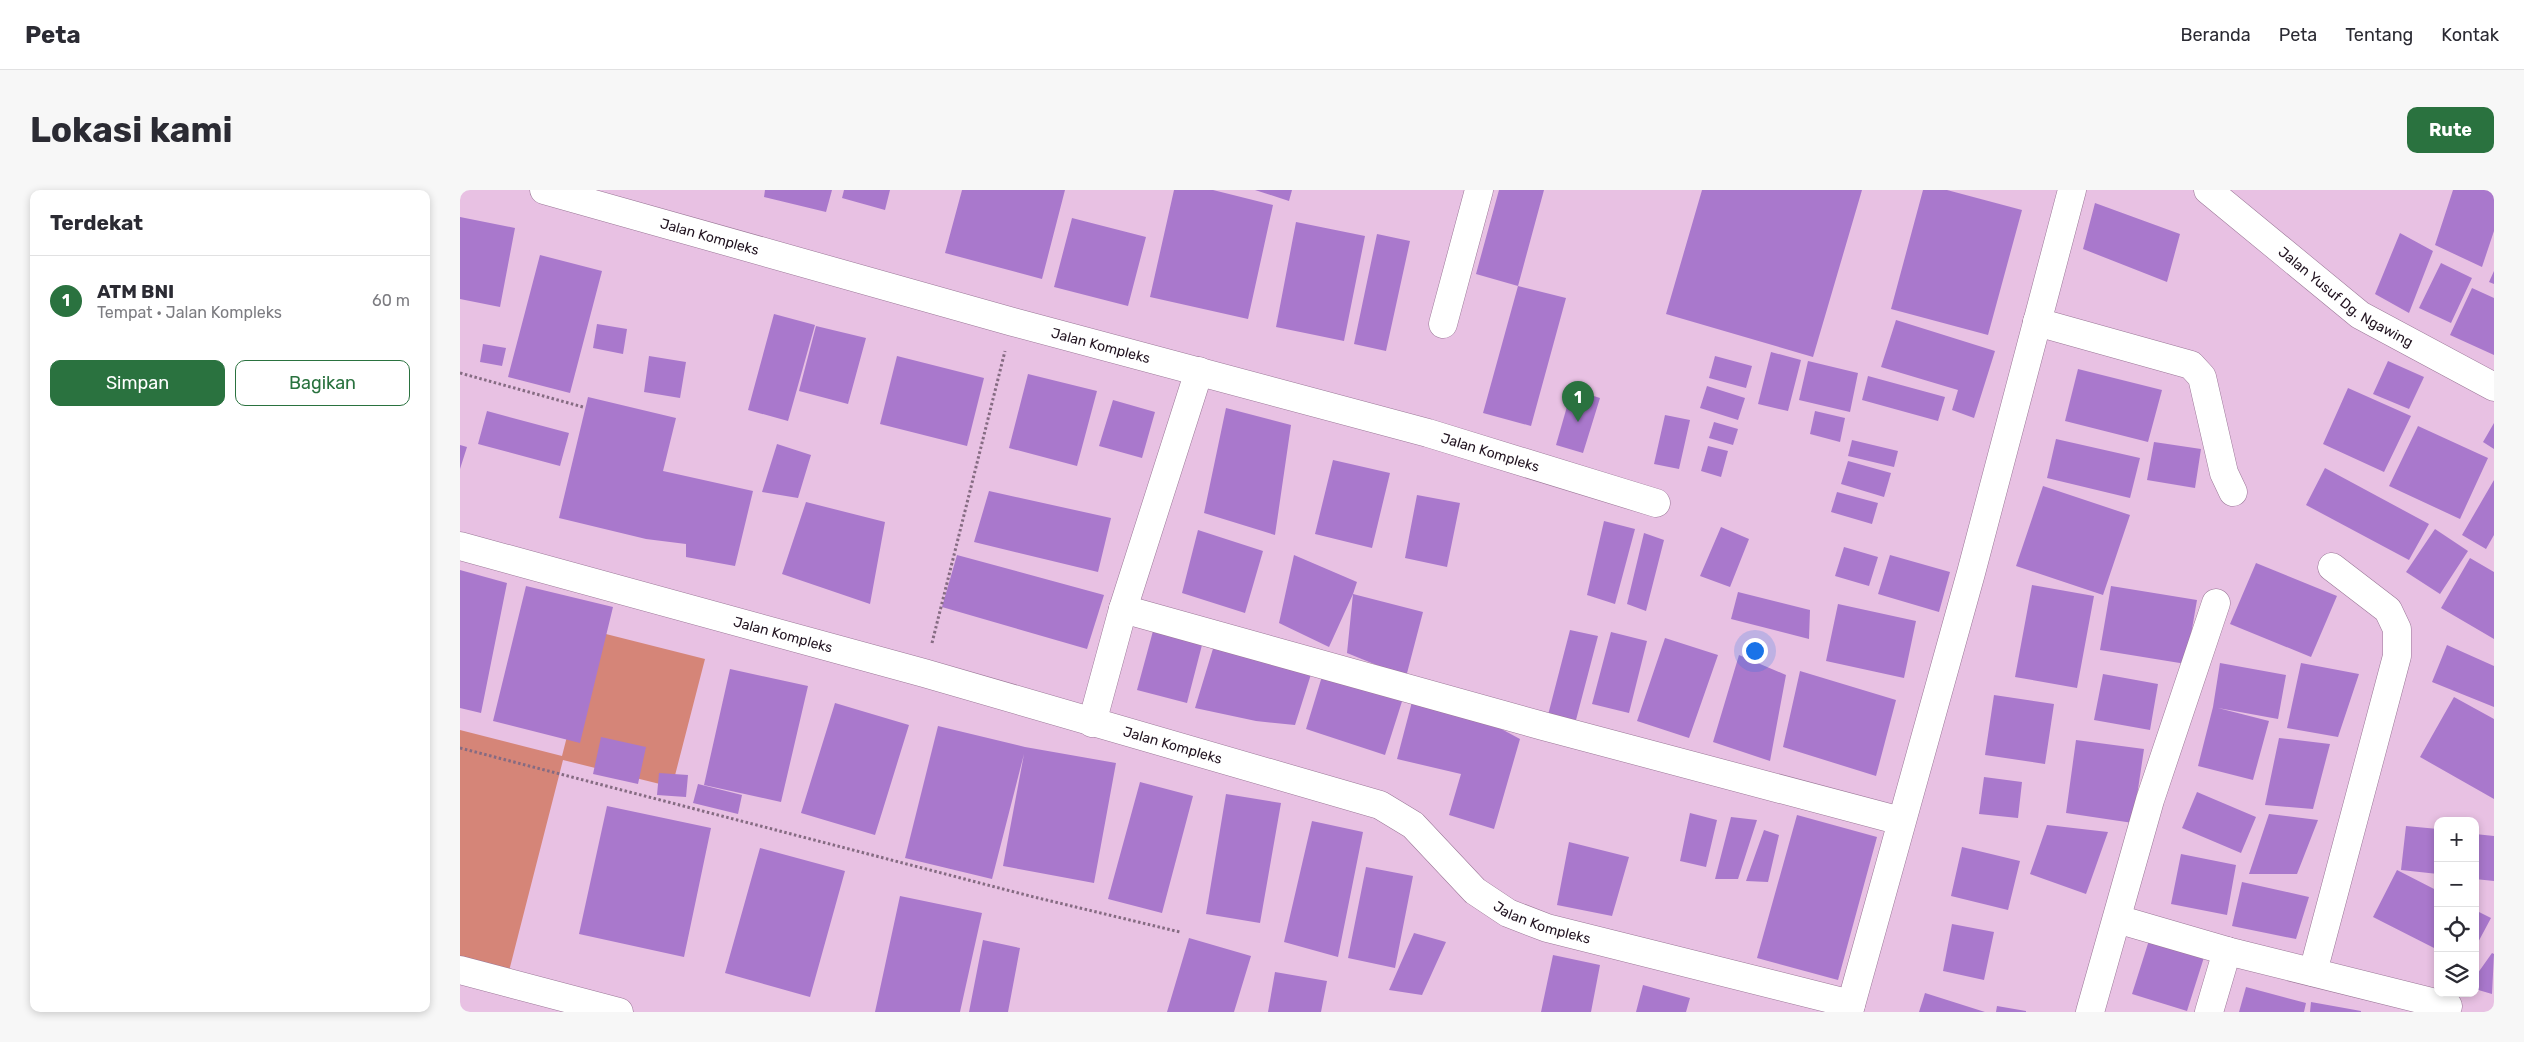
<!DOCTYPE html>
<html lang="id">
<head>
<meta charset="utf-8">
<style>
	:root { --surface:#fff; --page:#f7f7f7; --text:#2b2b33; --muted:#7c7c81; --line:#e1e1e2; --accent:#2a723f }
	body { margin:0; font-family:Rubik,sans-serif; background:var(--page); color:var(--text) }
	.controls { position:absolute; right:15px; bottom:15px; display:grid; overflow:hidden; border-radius:10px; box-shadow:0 2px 8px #0003 }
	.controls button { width:45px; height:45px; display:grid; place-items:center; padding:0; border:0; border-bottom:1px solid var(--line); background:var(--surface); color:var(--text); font:25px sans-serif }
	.you { position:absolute; left:1294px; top:460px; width:18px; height:18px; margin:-12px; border:4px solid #fff; border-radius:50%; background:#1a73e8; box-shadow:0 0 0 8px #1a73e833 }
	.badge { display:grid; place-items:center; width:32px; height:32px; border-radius:50%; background:var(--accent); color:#fff; font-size:16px; font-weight:700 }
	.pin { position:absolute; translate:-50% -41px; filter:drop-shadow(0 1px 2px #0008) }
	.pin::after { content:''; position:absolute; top:26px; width:18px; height:15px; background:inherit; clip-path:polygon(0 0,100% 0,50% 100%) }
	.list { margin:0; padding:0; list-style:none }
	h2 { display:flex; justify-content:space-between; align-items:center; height:65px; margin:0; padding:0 20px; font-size:21px }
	h2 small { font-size:16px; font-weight:400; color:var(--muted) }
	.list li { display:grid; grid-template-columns:32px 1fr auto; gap:15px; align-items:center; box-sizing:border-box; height:90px; padding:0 20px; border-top:1px solid var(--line) }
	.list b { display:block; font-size:19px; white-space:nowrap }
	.list p { margin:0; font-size:16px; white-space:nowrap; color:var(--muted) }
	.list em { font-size:16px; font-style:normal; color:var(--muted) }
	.actions { display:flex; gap:10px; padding:15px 20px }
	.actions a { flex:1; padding:11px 0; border:1px solid var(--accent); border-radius:10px; text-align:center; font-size:18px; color:var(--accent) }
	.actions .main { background:var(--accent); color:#fff }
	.icon { flex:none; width:28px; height:28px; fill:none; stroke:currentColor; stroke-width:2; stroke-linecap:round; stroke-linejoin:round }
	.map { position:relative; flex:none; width:2034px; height:822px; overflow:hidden; border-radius:10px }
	header { display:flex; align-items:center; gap:30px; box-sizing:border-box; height:70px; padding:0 25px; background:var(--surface); border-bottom:1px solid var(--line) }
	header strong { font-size:24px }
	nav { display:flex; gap:28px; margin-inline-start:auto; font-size:18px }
	.intro { display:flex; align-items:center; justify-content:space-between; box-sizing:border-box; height:120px; padding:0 30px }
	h1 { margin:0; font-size:35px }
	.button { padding:12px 22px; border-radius:10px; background:var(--accent); color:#fff; font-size:18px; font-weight:700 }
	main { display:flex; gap:30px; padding:0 30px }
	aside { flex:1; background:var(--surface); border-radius:10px; box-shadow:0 2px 8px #0003 }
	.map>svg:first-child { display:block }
</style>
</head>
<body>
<header>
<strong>Peta</strong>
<nav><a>Beranda</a><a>Peta</a><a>Tentang</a><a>Kontak</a></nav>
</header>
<div class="intro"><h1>Lokasi kami</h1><a class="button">Rute</a></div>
<main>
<aside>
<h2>Terdekat<small></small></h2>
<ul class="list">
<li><span class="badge">1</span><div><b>ATM BNI</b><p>Tempat · Jalan Kompleks</p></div><em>60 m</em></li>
</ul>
<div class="actions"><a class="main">Simpan</a><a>Bagikan</a></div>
</aside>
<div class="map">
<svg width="2034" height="822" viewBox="0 0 2034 822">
	<rect width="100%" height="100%" fill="#e8c1e3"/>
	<path fill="#d58578" d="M 134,441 L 245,469 L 212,597 L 103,570 L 48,785 L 0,773 L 0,540 L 102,566 Z"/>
	<path fill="#a978cc" d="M 305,0 L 372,0 L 366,22 L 304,7 Z
		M 384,0 L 430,0 L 425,20 L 382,8 Z
		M 502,0 L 605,0 L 582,89 L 485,63 Z
		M 714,0 L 753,0 L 813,15 L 788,129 L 690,107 Z
		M 795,0 L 832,0 L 829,11 Z
		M 1039,0 L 1084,0 L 1058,96 L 1016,84 Z
		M 1242,0 L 1402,0 L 1353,167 L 1206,124 Z
		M 1463,0 L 1487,0 L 1562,20 L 1528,145 L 1431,119 Z
		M 1993,0 L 2034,0 L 2034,41 L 2022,77 L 1975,55 Z
		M 1635,13 L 1720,44 L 1707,92 L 1623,59 Z
		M 0,27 L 55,38 L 40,117 L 0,109 Z
		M 612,28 L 686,47 L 668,116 L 594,97 Z
		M 836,32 L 905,46 L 884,151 L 816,137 Z
		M 1940,43 L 1973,61 L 1949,123 L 1915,104 Z
		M 917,44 L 950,51 L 926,161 L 894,154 Z
		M 80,65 L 142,81 L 110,203 L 48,187 Z
		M 1981,73 L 2012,88 L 1991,133 L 1959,118 Z
		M 2034,81 L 2034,94 L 2029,92 Z
		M 1058,96 L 1106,108 L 1071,236 L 1023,223 Z
		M 2012,98 L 2034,108 L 2034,165 L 1990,145 Z
		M 314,124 L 355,135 L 328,231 L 288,220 Z
		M 1436,130 L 1535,161 L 1514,228 L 1492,220 L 1498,200 L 1421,177 Z
		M 137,134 L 167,139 L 163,164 L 133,158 Z
		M 356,136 L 406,148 L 388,214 L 339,201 Z
		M 23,154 L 46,158 L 42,176 L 20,172 Z
		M 1311,162 L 1341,170 L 1328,221 L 1298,214 Z
		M 189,166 L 226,172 L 220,208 L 184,202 Z
		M 437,166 L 524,188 L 507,256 L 420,234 Z
		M 1255,166 L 1292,176 L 1286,198 L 1249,188 Z
		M 1348,171 L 1398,183 L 1390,222 L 1339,210 Z
		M 1928,171 L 1964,187 L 1949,219 L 1913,204 Z
		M 1618,179 L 1702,200 L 1688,252 L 1605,231 Z
		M 568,184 L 637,201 L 617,276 L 549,258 Z
		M 1408,186 L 1485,207 L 1478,231 L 1402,210 Z
		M 1247,196 L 1285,208 L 1278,230 L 1240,218 Z
		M 1888,198 L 1951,226 L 1924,282 L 1863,254 Z
		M 1112,199 L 1140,208 L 1123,263 L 1096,255 Z
		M 128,207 L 216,228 L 203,281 L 293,301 L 275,376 L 226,367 L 226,354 L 186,349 L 99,328 Z
		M 653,210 L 695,222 L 682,268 L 639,256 Z
		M 766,218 L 831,235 L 815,345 L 744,323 Z
		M 27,221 L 109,243 L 100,276 L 18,254 Z
		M 1355,221 L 1385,228 L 1380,252 L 1350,244 Z
		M 1205,225 L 1230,230 L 1219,279 L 1194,274 Z
		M 1254,232 L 1278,239 L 1273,255 L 1249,248 Z
		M 2034,233 L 2034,259 L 2023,252 Z
		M 1958,236 L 2028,268 L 2000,329 L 1929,296 Z
		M 1596,249 L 1680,268 L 1670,308 L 1587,288 Z
		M 1392,250 L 1438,261 L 1434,277 L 1388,266 Z
		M 1694,252 L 1741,259 L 1735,298 L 1687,290 Z
		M 317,254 L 351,265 L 338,308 L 302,302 Z
		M 0,255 L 7,257 L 0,279 Z
		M 1248,256 L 1268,261 L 1261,287 L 1241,281 Z
		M 873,270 L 930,283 L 912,358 L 855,344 Z
		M 1388,271 L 1431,283 L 1424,307 L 1381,294 Z
		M 1865,278 L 1969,334 L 1949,370 L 1846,315 Z
		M 2034,290 L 2034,345 L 2026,359 L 2002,345 Z
		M 1583,296 L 1670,325 L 1643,405 L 1556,376 Z
		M 529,301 L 651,328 L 638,382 L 514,352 Z
		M 1377,302 L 1418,313 L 1412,334 L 1371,322 Z
		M 957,305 L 1000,313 L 987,377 L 945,368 Z
		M 346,312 L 425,332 L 410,414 L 322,384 Z
		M 1144,331 L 1175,339 L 1155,414 L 1127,405 Z
		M 1261,337 L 1289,349 L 1270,397 L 1240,386 Z
		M 1975,339 L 2008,361 L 1980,404 L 1946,382 Z
		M 738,340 L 803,361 L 785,423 L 722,403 Z
		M 1184,343 L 1204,350 L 1186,421 L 1167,414 Z
		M 1384,357 L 1418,367 L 1409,396 L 1375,386 Z
		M 497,365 L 644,405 L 627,459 L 482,417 Z
		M 834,365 L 897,392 L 893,404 L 963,422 L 946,487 L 887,463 L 893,404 L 869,457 L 819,433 Z
		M 1430,365 L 1490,382 L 1479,422 L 1418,404 Z
		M 2010,368 L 2034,382 L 2034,449 L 1981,418 Z
		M 1796,373 L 1877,406 L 1851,467 L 1770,434 Z
		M 0,380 L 47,393 L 21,523 L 0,518 Z
		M 1572,395 L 1634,406 L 1617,498 L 1555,487 Z
		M 66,396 L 153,417 L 120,553 L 33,531 Z
		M 1651,396 L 1737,410 L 1726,474 L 1640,460 Z
		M 1278,402 L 1350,420 L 1349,449 L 1271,429 Z
		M 1378,414 L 1456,431 L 1444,488 L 1366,471 Z
		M 1110,440 L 1138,446 L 1116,530 L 1088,525 Z
		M 693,441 L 742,455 L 727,513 L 677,500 Z
		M 1151,442 L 1187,451 L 1169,523 L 1132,514 Z
		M 1205,448 L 1258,465 L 1229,548 L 1177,531 Z
		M 755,452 L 853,478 L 835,535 L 796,531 L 735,518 Z
		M 1987,455 L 2034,476 L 2034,517 L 1972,492 Z
		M 1279,465 L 1326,485 L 1310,571 L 1253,552 Z
		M 1760,473 L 1826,485 L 1818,529 L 1758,518 L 1809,531 L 1793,590 L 1738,576 L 1753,517 Z
		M 1841,473 L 1899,484 L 1878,547 L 1827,538 Z
		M 270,479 L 348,496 L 321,612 L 244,595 Z
		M 1340,481 L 1436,510 L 1416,586 L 1323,557 Z
		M 863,483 L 945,502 L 925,565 L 846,539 Z
		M 1643,484 L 1698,494 L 1690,540 L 1634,530 Z
		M 1534,505 L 1594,514 L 1585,574 L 1525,565 Z
		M 1994,507 L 2034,529 L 2034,609 L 1960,567 Z
		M 953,508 L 1019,527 L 1060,549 L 1034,639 L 989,625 L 1001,584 L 937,569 Z
		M 375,513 L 449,535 L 415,645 L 341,623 Z
		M 478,536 L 565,557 L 656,573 L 634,693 L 543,676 L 564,564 L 532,689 L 445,668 Z
		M 141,547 L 186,557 L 178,594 L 133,584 Z
		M 1819,548 L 1870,554 L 1853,619 L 1805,615 Z
		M 1616,550 L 1684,559 L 1673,633 L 1606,623 Z
		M 199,583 L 228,585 L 226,607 L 197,605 Z
		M 1524,587 L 1562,592 L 1558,628 L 1519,624 Z
		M 680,592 L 733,606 L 702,723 L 648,709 Z
		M 238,594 L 282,605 L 278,624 L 233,613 Z
		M 1737,602 L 1796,627 L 1781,663 L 1722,638 Z
		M 766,604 L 821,613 L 800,733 L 746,724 Z
		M 147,616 L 251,638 L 224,767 L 119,744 Z
		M 1230,623 L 1257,630 L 1246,677 L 1220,671 Z
		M 1809,624 L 1858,630 L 1837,684 L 1789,684 Z
		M 1337,625 L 1417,647 L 1378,790 L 1297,768 Z
		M 1271,627 L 1297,630 L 1278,689 L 1255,689 Z
		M 852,631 L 903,642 L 878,767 L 824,752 Z
		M 1587,635 L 1648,642 L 1626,704 L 1570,684 Z
		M 1946,636 L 1978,639 L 1978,684 L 1941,680 Z
		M 1304,640 L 1319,645 L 1308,692 L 1286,691 Z
		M 2015,644 L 2034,646 L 2034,691 L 2015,689 Z
		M 1109,652 L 1169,667 L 1152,726 L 1097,715 Z
		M 1502,657 L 1560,671 L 1548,720 L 1491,706 Z
		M 300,658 L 385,681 L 350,807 L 265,783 Z
		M 1721,664 L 1776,675 L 1767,725 L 1711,714 Z
		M 906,677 L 953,686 L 935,778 L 888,768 Z
		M 1937,680 L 1978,701 L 1978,760 L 1913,727 Z
		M 1782,692 L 1849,707 L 1836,749 L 1772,736 Z
		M 440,706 L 522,723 L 500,822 L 415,822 Z
		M 2015,720 L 2031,728 L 2015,758 Z
		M 1492,734 L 1534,742 L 1524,790 L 1483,781 Z
		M 954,743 L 986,752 L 962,805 L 929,800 Z
		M 1691,744 L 1746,761 L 1727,821 L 1672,804 Z
		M 729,748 L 791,766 L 774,822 L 707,822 Z
		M 523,750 L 560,758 L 548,822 L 509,822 Z
		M 2032,763 L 2034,764 L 2032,804 L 2015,799 L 2015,787 Z
		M 1093,765 L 1140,775 L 1131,822 L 1081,822 Z
		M 815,782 L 867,791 L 861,822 L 808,822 Z
		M 1183,795 L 1230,808 L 1226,822 L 1176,822 Z
		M 1786,797 L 1846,813 L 1844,822 L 1779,822 Z
		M 1465,803 L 1525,822 L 1459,822 Z
		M 1851,812 L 1901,821 L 1901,822 L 1850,822 Z
		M 1537,816 L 1566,821 L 1566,822 L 1536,822 Z"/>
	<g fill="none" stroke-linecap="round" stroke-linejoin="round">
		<defs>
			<g id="minor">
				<path id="s1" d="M 84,0 L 553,132 L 968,243 L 1196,313"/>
				<path id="s2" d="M 1748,0 L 1900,125 L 2034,197"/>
				<path d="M 1577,132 L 1731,175 L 1742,187 L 1764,283 L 1773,302"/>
				<path d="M 983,134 L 1019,0"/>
				<path id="s3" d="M 0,356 L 464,483 L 920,615 L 953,635 L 1015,701 L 1048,723 L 1087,738 L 1391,814"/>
				<path d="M 663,419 L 1083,536 L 1441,631"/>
				<path d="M 632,533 L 663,419 L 739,181"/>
				<path d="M 1657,729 L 1767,761"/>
				<path d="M 0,780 L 159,822"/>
				<path d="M 1853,782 L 1937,466 L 1937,439 L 1928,420 L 1872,377"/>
				<path d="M 1389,822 L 1511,383 L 1612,0"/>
				<path d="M 1630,822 L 1690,610 L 1756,413"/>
				<path d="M 1749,822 L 1767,761 L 1988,816"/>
			</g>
		</defs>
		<use href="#minor" stroke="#9a7797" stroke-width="29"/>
		<path stroke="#856b82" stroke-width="3" stroke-dasharray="2.5 2.5" stroke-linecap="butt" d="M 0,183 L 123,217
			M 472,453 L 545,161
			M 0,558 L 570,706 L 720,742"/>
		<use href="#minor" stroke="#fff" stroke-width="28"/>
	</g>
	<g text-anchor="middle" stroke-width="4" stroke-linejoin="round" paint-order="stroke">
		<g font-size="14" fill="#211320" stroke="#fde9fa">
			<text dy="5" stroke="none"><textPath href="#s1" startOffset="172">Jalan Kompleks</textPath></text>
			<text dy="5" stroke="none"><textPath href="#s2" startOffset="175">Jalan Yusuf Dg. Ngawing</textPath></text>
			<text dy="5" stroke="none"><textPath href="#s1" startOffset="578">Jalan Kompleks</textPath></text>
			<text dy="5" stroke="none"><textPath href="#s1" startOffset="982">Jalan Kompleks</textPath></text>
			<text dy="5" stroke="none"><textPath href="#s3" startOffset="335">Jalan Kompleks</textPath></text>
			<text dy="5" stroke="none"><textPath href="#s3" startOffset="740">Jalan Kompleks</textPath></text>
			<text dy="5" stroke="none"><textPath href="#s3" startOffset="1160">Jalan Kompleks</textPath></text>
		</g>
	</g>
</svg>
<div class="controls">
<button>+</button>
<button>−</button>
<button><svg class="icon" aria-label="locate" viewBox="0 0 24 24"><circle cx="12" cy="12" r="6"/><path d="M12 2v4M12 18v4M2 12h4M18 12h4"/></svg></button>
<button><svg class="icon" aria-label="layers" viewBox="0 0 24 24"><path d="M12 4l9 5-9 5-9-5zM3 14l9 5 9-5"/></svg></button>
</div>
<div class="you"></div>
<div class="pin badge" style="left:1118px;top:232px">1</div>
</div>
</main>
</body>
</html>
